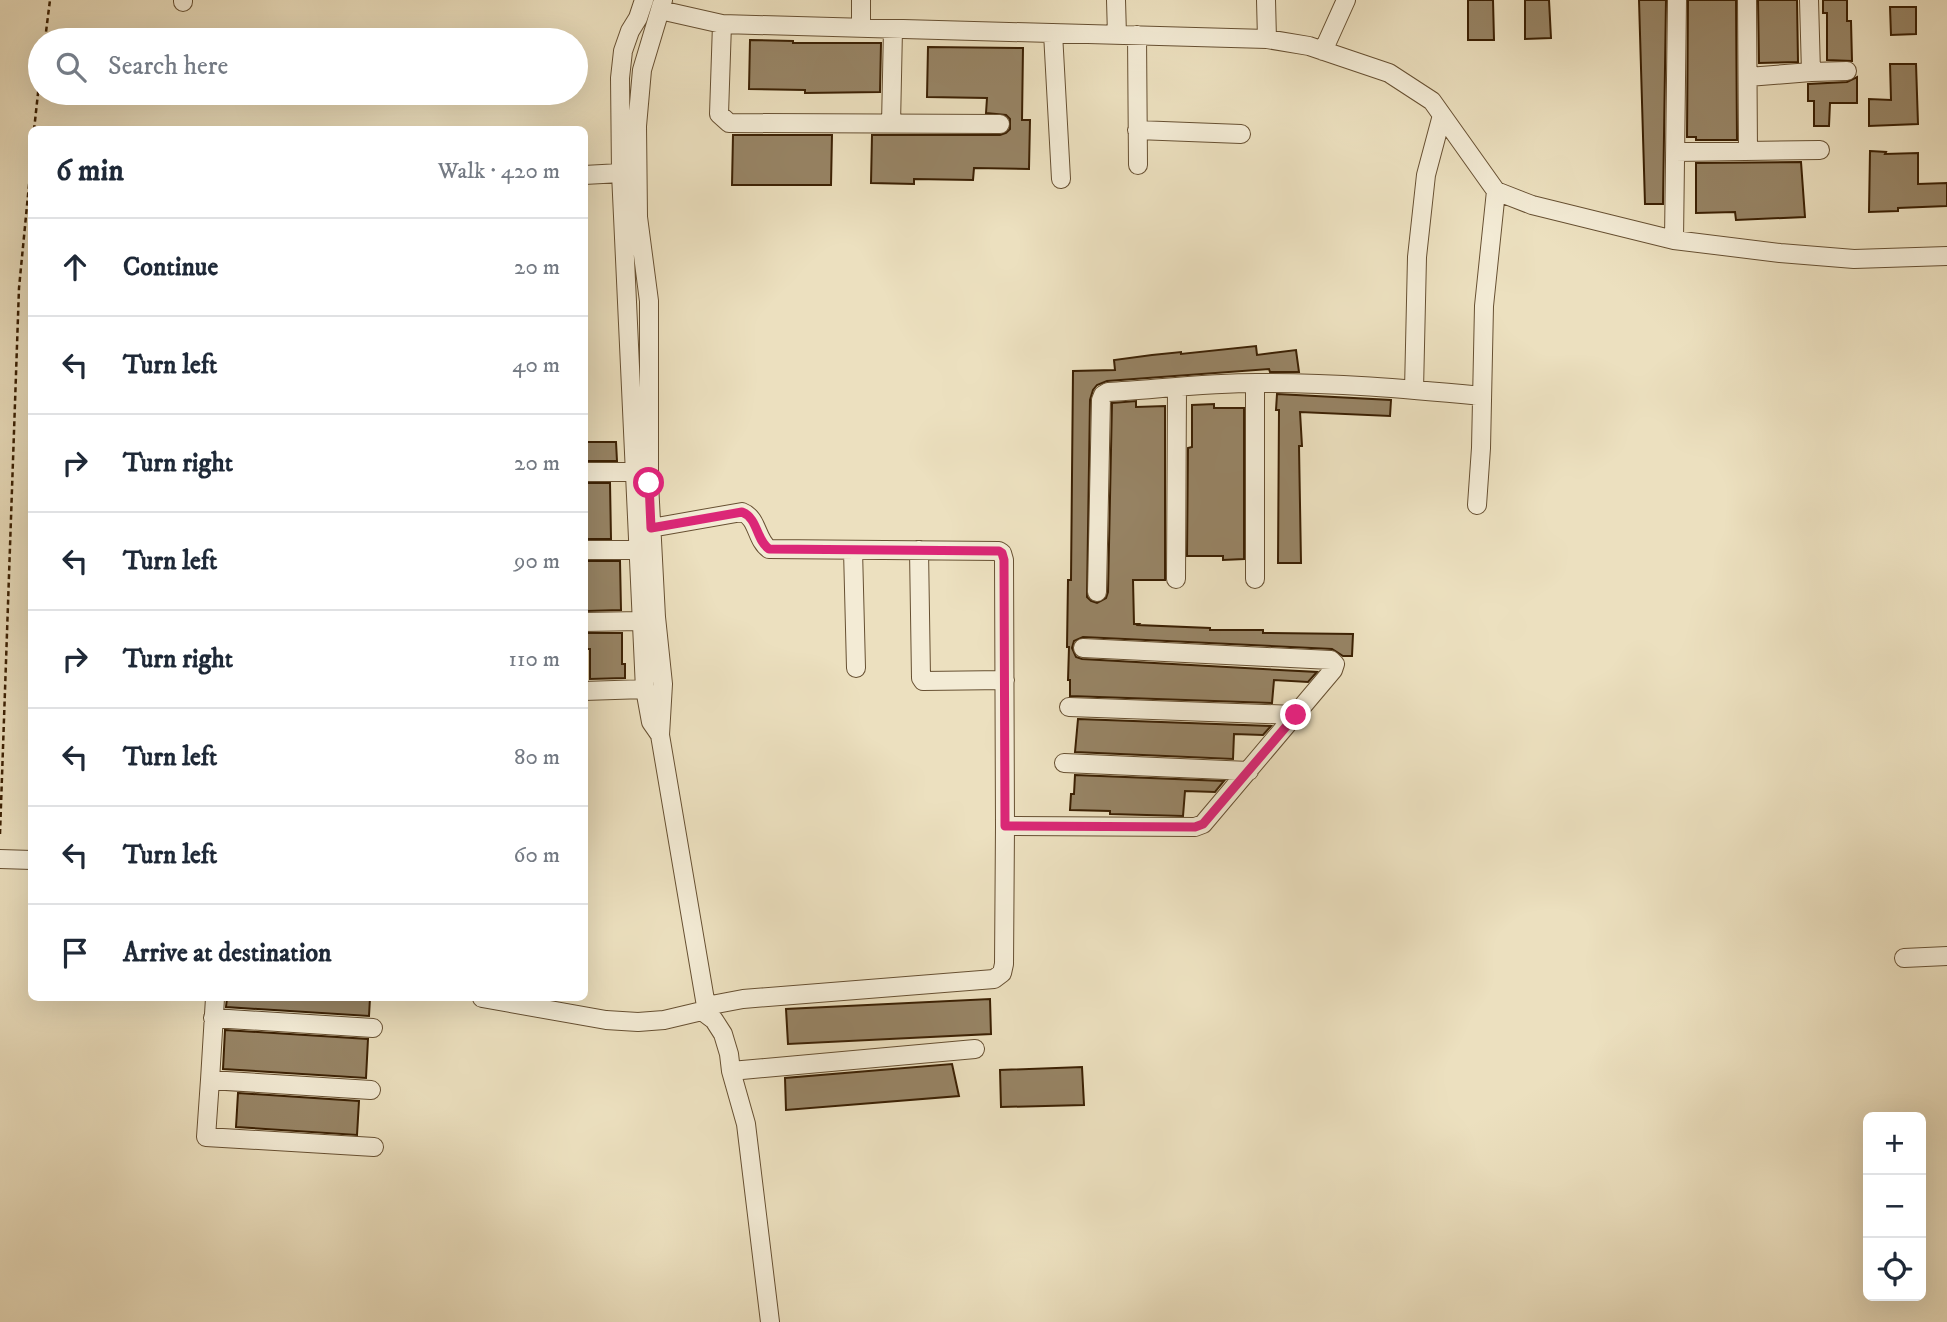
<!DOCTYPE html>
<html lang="en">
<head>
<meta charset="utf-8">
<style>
	:root { --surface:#fff; --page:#f6f6f7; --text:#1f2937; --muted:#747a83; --line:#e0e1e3 }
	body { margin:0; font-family:"IM FELL DW Pica",serif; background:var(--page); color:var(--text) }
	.controls { position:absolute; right:21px; bottom:21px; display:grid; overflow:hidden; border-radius:10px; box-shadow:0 7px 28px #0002 }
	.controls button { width:63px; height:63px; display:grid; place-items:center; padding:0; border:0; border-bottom:2px solid var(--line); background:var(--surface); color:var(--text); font:35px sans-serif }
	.stop { position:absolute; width:21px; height:21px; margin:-16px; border:5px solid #db2777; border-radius:50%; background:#fff }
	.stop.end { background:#db2777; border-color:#fff; box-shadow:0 2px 7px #0008 }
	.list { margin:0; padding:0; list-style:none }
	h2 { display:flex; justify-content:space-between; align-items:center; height:91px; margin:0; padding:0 28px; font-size:30px }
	h2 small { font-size:23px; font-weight:400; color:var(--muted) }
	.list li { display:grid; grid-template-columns:46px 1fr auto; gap:21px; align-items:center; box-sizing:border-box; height:98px; padding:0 28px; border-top:2px solid var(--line) }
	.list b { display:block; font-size:26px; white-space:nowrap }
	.list em { font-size:23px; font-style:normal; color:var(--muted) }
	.icon { flex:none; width:38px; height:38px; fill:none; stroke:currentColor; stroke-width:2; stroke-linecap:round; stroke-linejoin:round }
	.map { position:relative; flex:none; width:1947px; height:1322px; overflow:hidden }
	.search { position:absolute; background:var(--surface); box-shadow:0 7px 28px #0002; left:28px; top:28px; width:560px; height:77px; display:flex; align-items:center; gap:18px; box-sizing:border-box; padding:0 24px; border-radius:38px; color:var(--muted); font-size:26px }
	.panel { position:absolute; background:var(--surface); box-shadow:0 7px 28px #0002; left:28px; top:126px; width:560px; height:875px; border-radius:10px }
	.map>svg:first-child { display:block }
</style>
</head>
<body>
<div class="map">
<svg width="1947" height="1322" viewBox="0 0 1947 1322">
	<rect width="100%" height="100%" fill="#ece0bf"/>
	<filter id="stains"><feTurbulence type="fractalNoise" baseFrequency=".00286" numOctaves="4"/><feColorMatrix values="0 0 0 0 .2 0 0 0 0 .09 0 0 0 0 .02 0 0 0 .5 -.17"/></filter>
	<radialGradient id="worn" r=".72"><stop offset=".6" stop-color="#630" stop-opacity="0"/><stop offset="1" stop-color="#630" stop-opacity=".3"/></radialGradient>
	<path fill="#978465" stroke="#3b2003" stroke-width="2" d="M 1468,0 L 1493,0 L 1494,40 L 1468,40 Z
		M 1525,0 L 1549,0 L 1551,38 L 1525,39 Z
		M 1639,0 L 1666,0 L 1663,204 L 1645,204 Z
		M 1688,0 L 1736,0 L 1737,140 L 1696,140 L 1696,137 L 1687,137 Z
		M 1758,0 L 1797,0 L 1798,62 L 1759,63 Z
		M 1823,0 L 1847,0 L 1847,21 L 1851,21 L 1852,61 L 1827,60 L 1827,13 L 1823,13 Z
		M 1890,7 L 1916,7 L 1916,34 L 1891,35 Z
		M 750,40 L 793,41 L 793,43 L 881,43 L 880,92 L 805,93 L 805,90 L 749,89 Z
		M 928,47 L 1023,48 L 1022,120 L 1030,120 L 1029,169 L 974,168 L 973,180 L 914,179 L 914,184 L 871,183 L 872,135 L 1000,135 L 1006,133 L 1010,129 L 1010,119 L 1006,115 L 986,113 L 987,98 L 927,97 Z
		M 1890,64 L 1916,64 L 1918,124 L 1869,126 L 1869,99 L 1891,100 Z
		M 1857,77 L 1857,103 L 1830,103 L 1829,126 L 1814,126 L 1814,101 L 1808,101 L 1808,84 L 1847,82 Z
		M 733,135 L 832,135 L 831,185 L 732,185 Z
		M 1870,151 L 1886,152 L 1885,154 L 1918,153 L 1918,184 L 1947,183 L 1947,206 L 1898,208 L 1898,211 L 1869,212 Z
		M 1801,162 L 1805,217 L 1736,220 L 1735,212 L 1696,213 L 1696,163 Z
		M 1256,346 L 1257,355 L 1296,350 L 1299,372 L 1270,372 L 1269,369 L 1107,381 L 1097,385 L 1093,390 L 1090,400 L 1087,597 L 1091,601 L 1097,603 L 1106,598 L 1108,592 L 1112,403 L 1136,401 L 1136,407 L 1165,406 L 1165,580 L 1133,580 L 1134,624 L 1139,624 L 1138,625 L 1210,628 L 1210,630 L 1263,630 L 1263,633 L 1353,634 L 1352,656 L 1343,656 L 1332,649 L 1083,637 L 1074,641 L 1072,648 L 1076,657 L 1082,659 L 1317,672 L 1308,682 L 1274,680 L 1272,703 L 1070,696 L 1070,680 L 1068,680 L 1069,647 L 1067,647 L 1068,580 L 1071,580 L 1073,371 L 1115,370 L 1114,360 L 1152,355 L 1181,352 L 1181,354 Z
		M 1277,394 L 1391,400 L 1390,416 L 1300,412 L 1302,446 L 1299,446 L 1301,563 L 1278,563 L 1279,410 L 1276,410 Z
		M 1214,404 L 1214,408 L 1244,408 L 1244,559 L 1223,560 L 1223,556 L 1187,556 L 1188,448 L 1192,447 L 1192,405 Z
		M 584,442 L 616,442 L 617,461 L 584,461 Z
		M 584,483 L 610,483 L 611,539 L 585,539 Z
		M 585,561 L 620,561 L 621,610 L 586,611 Z
		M 587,633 L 622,633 L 622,664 L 625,664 L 625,678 L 590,679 L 590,649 L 587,649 Z
		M 1078,719 L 1271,726 L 1263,735 L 1234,734 L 1233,759 L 1075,752 Z
		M 1075,775 L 1224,781 L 1215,792 L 1185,791 L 1183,816 L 1110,814 L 1110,811 L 1070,810 L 1071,794 L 1074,794 Z
		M 227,998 L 370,998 L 369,1016 L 226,1007 Z
		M 990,999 L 991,1034 L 788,1044 L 786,1009 Z
		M 225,1030 L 368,1039 L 366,1078 L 223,1069 Z
		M 952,1064 L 959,1096 L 786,1110 L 785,1078 Z
		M 1082,1067 L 1084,1105 L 1001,1107 L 1000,1070 Z
		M 238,1093 L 359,1101 L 357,1135 L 236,1127 Z"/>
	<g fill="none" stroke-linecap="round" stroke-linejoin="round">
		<defs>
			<path id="minor" d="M 183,0 L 183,2
				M 644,0 L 638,18 L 630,31 L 623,51 L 620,78 L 621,173 L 645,689 L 651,722 L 660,735
				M 663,0 L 642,70 L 637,126 L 638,217 L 649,301 L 649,483 L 656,617 L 663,684 L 660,735 L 706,1006
				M 861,0 L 861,28
				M 1116,0 L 1117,35
				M 1266,0 L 1267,39
				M 1747,0 L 1748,151
				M 660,10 L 722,24 L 1267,39 L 1309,46 L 1389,73 L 1432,101 L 1496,191 L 1532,205 L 1674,240 L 1780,253 L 1854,259 L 1947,256
				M 722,24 L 719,114 L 729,123 L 1000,124
				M 1053,33 L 1061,179
				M 1137,35 L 1138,165
				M 1323,51 L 1346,0
				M 1811,72 L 1847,71
				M 1748,77 L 1811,72 L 1809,0
				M 891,124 L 893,29
				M 1137,130 L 1241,134
				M 1675,152 L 1820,150
				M 584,175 L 621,173
				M 1674,240 L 1677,0
				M 1255,383 L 1255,579
				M 1414,390 L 1417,257 L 1426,175 L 1442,115
				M 584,472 L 634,472
				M 1477,505 L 1481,448 L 1484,306 L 1496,191
				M 651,528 L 742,512 C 758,518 756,540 769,549 L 999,551 L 1002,553 L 1004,560 L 1005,826
				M 584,550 L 638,550
				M 853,550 L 856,668
				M 919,550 L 921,678 L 923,681 L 1005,680
				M 1176,579 L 1177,388
				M 1097,592 L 1101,400 L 1103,395 L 1108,392 C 1157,389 1208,383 1257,383 C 1332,382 1408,389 1482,396
				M 584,622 L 641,621
				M 584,691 L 645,689
				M 1069,707 L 1296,715
				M 1064,763 L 1249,771
				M 0,859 L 32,860
				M 1904,958 L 1947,956
				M 215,998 L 210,1080 L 371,1090
				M 482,998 L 606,1020 L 638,1022 L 664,1020 L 702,1011 L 706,1006 L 743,999 L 994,979 L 1002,973 L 1004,964 L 1005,826 L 1195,827 L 1203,824 L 1333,670 L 1335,664 L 1331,660 L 1083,648
				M 702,1011 L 714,1020 L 723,1034 L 729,1054 L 731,1071 L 746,1124 L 770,1322
				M 213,1018 L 373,1028
				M 731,1071 L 975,1049
				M 210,1080 L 206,1137 L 374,1147"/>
		</defs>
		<use href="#minor" stroke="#675032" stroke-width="20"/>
		<path stroke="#3b2003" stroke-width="2.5" stroke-dasharray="5 3.5" stroke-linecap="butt" d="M 45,40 L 50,0
			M 34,130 L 40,75
			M 0,834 L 19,288 L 32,154"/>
		<use href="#minor" stroke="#f3ebd5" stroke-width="18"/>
	</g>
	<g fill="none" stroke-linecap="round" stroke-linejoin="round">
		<path stroke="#db2777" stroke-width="9" d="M 649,483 L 651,528 L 742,512 C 758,518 756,540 769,549 L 999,551 L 1002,553 L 1004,560 L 1005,826 L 1195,827 L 1203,824 L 1296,715"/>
	</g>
	<rect width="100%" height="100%" filter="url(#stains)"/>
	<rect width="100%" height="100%" fill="url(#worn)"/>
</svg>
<div class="controls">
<button>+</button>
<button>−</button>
<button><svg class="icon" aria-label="locate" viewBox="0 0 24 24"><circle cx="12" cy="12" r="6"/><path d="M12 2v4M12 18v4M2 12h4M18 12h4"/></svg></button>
</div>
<div class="stop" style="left:649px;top:483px"></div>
<div class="stop end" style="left:1296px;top:715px"></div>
<div class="search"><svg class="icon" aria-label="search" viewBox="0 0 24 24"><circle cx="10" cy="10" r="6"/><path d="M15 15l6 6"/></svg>Search here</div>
<section class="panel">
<h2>6 min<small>Walk · 420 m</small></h2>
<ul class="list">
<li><svg class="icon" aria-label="ahead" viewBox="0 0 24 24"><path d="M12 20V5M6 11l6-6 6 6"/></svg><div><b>Continue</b></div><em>20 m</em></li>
<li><svg class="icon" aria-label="left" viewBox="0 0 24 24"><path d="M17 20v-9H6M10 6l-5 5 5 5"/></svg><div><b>Turn left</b></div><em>40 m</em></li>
<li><svg class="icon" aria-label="right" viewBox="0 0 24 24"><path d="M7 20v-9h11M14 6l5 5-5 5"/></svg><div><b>Turn right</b></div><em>20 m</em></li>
<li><svg class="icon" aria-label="left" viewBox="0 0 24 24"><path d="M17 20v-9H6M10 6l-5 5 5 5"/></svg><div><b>Turn left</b></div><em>90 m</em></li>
<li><svg class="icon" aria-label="right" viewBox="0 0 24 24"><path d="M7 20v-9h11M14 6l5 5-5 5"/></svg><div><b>Turn right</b></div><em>110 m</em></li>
<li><svg class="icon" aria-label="left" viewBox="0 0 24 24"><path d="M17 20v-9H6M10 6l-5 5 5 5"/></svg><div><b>Turn left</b></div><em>80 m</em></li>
<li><svg class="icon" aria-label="left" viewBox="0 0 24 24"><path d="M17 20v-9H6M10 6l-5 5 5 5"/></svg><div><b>Turn left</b></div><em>60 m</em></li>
<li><svg class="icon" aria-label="arrive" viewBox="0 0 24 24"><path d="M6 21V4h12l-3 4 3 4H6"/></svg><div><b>Arrive at destination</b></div></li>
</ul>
</section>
</div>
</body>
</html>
